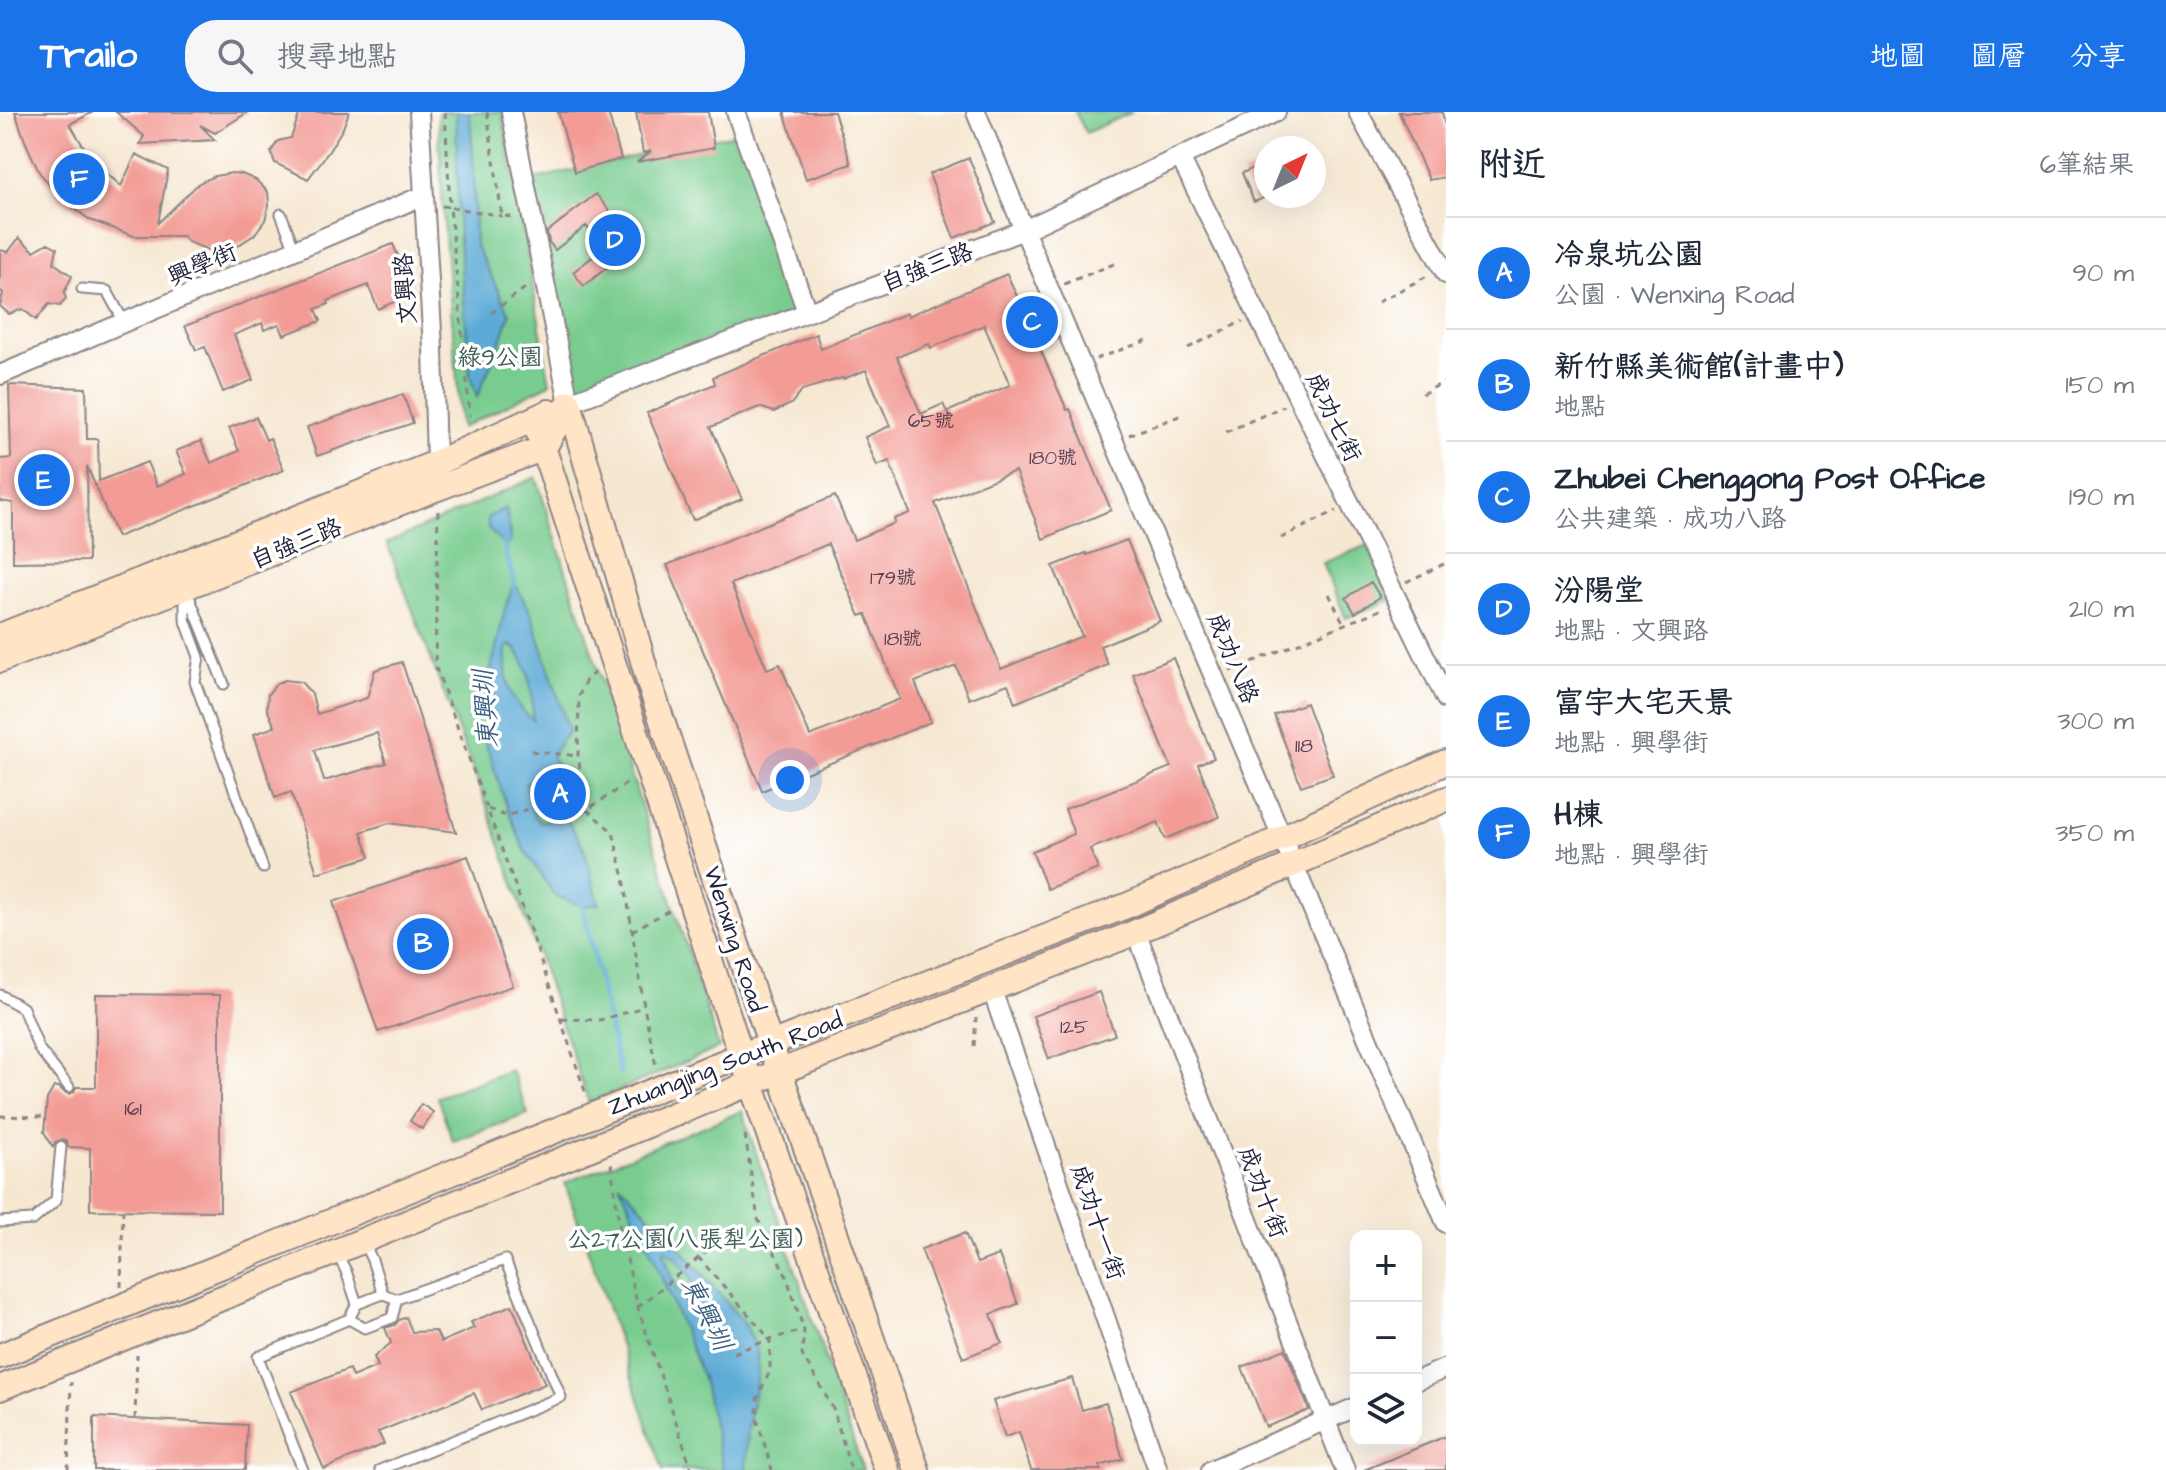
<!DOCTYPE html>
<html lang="zh-TW">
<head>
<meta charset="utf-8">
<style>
	:root { --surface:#fff; --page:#f6f6f7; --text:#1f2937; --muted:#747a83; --line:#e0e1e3; --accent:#1a73e8 }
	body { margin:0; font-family:"Architects Daughter","LXGW WenKai TC",sans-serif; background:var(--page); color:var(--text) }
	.controls { position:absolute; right:24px; bottom:24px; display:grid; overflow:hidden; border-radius:16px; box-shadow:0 8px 32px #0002 }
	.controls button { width:72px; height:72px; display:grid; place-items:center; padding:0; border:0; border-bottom:2px solid var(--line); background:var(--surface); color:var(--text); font:40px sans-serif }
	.compass { position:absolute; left:1254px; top:24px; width:72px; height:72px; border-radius:50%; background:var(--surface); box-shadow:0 8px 32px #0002; rotate:43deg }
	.you { position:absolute; left:790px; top:668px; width:28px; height:28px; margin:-20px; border:6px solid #fff; border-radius:50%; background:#1a73e8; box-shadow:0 0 0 12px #1a73e833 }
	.badge { display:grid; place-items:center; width:52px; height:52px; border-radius:50%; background:var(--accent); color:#fff; font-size:26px; font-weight:700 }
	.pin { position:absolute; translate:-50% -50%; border:4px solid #fff; box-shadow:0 2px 8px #0006 }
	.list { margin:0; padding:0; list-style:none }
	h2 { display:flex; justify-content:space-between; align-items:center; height:104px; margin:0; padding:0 32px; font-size:34px }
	h2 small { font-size:26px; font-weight:400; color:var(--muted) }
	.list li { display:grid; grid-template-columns:52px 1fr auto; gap:24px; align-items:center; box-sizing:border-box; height:112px; padding:0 32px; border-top:2px solid var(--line) }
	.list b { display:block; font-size:30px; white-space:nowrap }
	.list p { margin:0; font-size:26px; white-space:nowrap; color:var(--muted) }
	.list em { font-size:26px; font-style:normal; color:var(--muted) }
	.icon { flex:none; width:44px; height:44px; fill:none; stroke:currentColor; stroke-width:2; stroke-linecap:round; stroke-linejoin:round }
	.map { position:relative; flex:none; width:1446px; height:1358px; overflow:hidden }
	header { display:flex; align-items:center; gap:48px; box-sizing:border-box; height:112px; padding:0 40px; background:var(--accent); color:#fff }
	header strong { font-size:38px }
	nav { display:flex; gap:44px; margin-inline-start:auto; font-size:28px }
	.search { width:560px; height:72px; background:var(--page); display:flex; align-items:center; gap:20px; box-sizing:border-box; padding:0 28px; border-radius:32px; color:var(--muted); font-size:30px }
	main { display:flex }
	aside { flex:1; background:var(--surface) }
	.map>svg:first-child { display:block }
</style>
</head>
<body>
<header>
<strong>Trailo</strong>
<div class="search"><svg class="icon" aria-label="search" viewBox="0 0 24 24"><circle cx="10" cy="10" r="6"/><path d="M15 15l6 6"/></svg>搜尋地點</div>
<nav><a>地圖</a><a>圖層</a><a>分享</a></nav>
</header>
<main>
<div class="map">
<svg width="1446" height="1358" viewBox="0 0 1446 1358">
	<rect width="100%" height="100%" fill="#fff"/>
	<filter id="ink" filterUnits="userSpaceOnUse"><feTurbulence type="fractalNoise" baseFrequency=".0125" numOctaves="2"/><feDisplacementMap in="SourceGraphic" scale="16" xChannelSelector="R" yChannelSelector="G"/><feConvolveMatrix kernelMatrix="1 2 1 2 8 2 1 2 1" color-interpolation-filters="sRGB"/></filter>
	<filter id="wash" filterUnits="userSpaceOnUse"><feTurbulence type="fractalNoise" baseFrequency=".006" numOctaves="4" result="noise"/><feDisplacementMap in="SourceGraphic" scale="32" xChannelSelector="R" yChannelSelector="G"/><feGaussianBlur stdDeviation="1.8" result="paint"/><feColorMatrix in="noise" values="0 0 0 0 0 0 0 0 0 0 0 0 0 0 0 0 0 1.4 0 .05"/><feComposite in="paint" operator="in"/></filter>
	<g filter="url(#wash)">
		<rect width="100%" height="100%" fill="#f6e7d0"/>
		<path fill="#79cc8f" stroke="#4e7765" stroke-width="2" d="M 438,0 L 502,0 L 550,272 L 461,316 L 442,89 Z
			M 1075,0 L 1132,0 L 1086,21 Z
			M 743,20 L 807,200 L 569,291 L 526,69 Z
			M 536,365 L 719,936 L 589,991 L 488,697 L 387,431 Z
			M 1368,433 L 1391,488 L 1346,506 L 1323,451 Z
			M 511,958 L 528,1002 L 453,1029 L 437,985 Z
			M 742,999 L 863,1358 L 663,1358 L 565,1071 Z"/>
		<path fill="#5caad5" stroke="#3f6688" stroke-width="2" fill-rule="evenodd" d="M 456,0 L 470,0 L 474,66 L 475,132 L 510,202 L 501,229 L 477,285 L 470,264 L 459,128 Z
			M 506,396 L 511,429 L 505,435 L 488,416 L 488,405 Z
			M 514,470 L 531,501 L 569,619 L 551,643 L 567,673 L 566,706 L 584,736 L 599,792 L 584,794 L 555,784 L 524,737 L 507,695 L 486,632 L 487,575 L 505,497 ZM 510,533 C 530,544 533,587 533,608 C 507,589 505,567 506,537 ZM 535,663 C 553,673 549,690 547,708 L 541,710 L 535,705 L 526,672 Z
			M 619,1071 L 682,1138 L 745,1212 L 757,1238 L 758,1261 L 748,1316 L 746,1358 L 723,1358 L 703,1266 L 655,1149 ZM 665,1138 C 683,1151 701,1171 692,1195 C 674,1183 670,1160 664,1140 Z"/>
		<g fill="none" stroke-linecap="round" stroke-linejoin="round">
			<path stroke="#5caad5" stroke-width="5" d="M 503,430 L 514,470 L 514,475
				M 582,791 L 620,961"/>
		</g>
		<g id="blocks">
			<path fill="#f39b95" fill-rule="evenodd" d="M 15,0 L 93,0 L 70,12 L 91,47 L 121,74 L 136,42 L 168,58 L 158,111 L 199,71 L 215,64 L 232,61 L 242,62 L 256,68 L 268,80 L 269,93 L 265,108 L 254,123 L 237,134 L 225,139 L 213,140 L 188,130 L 183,124 L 134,124 L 90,108 L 60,86 L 39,60 L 25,29 Z
				M 116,0 L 248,0 L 215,21 L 200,13 L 215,28 L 140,32 L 144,24 Z
				M 300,0 L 349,0 L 343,16 L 329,39 L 308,67 L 275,51 L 271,40 L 278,29 L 291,26 Z
				M 558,0 L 608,0 L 621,47 L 575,60 Z
				M 636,0 L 708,0 L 714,36 L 637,50 L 651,39 L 643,41 Z
				M 784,0 L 834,0 L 851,52 L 806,67 Z
				M 1399,0 L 1442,0 L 1446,18 L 1446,65 L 1429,68 Z
				M 969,46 L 995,110 L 954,126 L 929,62 Z
				M 1266,51 L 1266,85 L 1254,90 L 1242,61 Z
				M 596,82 L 636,132 L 584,174 L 573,160 L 604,136 L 586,114 L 555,138 L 549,130 L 547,120 Z
				M 19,126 L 34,139 L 48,131 L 57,136 L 54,151 L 72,164 L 64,181 L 66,187 L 60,194 L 49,192 L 36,208 L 23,197 L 9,202 L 0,194 L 3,181 L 0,178 L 0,138 L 8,140 Z
				M 393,132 L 404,158 L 393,162 L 403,186 L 378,197 L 368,173 L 328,189 L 329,192 L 316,197 L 321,209 L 284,223 L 279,212 L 264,218 L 262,211 L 234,223 L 253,268 L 223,280 L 205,235 L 196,238 L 185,214 Z
				M 1007,162 L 1067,298 L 1070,297 L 1111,398 L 1043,427 L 1015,359 L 935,391 L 1001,557 L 1082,524 L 1053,454 L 1086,441 L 1087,443 L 1127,428 L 1160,509 L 1100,534 L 1108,553 L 1015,591 L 1008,572 L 969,587 L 956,554 L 915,570 L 931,610 L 762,679 L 667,453 L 835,384 L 854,428 L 895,411 L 894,407 L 910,401 L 889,349 L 877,354 L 865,325 L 890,314 L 866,258 L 843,267 L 842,266 L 802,278 L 791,292 L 774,300 L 759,295 L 711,315 L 742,387 L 693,408 L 647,301 L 715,272 L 713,265 L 816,222 L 821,237 L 907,201 L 908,204 ZM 984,213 L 1010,273 L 947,300 L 943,292 L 921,302 L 897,245 L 929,232 L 931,236 ZM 828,432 L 860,504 L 866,502 L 900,587 L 810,624 L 780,552 L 767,557 L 731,472 Z
				M 9,273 L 86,276 L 87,327 L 98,327 L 99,369 L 147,350 L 157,374 L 186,362 L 176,339 L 201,329 L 211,351 L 239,339 L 229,316 L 256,305 L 266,328 L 270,326 L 284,358 L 117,425 L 87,354 L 88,449 L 13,450 L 13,391 L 0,389 L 0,347 L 11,346 Z
				M 403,282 L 413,311 L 317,344 L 307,315 Z
				M 1371,470 L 1380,485 L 1355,501 L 1346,486 Z
				M 1173,546 L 1214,646 L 1198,652 L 1219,705 L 1165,727 L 1158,710 L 1090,737 L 1098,757 L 1047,777 L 1032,739 L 1074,722 L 1065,697 L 1171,655 L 1133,562 Z
				M 402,550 L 456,720 L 389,711 L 361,720 L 370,745 L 317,761 L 291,680 L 275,686 L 254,622 L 275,615 L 267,597 L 268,582 L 277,571 L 285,568 L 301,570 L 312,582 L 317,602 L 367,586 L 375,558 ZM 377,621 L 386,651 L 324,669 L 315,638 Z
				M 1306,591 L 1333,663 L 1301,674 L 1274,603 Z
				M 468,744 L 513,874 L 378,920 L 333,790 Z
				M 1099,880 L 1115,923 L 1049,947 L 1033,904 Z
				M 96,882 L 220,883 L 220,1099 L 90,1098 L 90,1036 L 68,1035 L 66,1029 L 61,1028 L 55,1030 L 53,1035 L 44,1020 L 47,987 L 54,975 L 59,975 L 64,980 L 69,982 L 74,980 L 76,975 L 96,975 Z
				M 421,992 L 433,1000 L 422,1017 L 410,1009 Z
				M 965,1121 L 977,1151 L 999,1143 L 1018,1192 L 991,1202 L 1002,1231 L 963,1246 L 921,1137 Z
				M 512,1193 L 545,1272 L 482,1298 L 474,1281 L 378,1320 L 384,1332 L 324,1357 L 291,1280 L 349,1257 L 352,1265 L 378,1254 L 374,1245 L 391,1231 L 385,1216 L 395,1213 L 399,1208 L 406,1205 L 412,1220 L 436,1219 L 441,1230 L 474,1216 L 471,1210 Z
				M 1285,1237 L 1309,1298 L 1266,1315 L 1242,1255 Z
				M 1072,1266 L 1082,1298 L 1106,1291 L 1123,1347 L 1100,1354 L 1101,1358 L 1031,1358 L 1019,1320 L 1005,1325 L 993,1289 Z
				M 94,1305 L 247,1313 L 245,1358 L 94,1358 Z
				M 1446,1324 L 1446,1358 L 1364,1358 Z"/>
		</g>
	</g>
	<g filter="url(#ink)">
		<use href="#blocks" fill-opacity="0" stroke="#8c8486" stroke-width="2"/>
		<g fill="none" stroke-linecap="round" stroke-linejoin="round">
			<defs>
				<path id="lane" d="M 281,102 L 295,138
					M 82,177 L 107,179 L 124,210
					M 185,478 L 185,507 L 199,545 L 195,570 L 263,756
					M 188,482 L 224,572
					M 0,883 L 23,896 L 39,937 L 69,975
					M 0,1110 L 33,1108 L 56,1088 L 61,1035
					M 363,1129 L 372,1148 L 383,1182
					M 336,1140 L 346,1159 L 357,1192
					M 349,1207 L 365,1216 L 392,1206 L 397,1187
					M 303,1358 L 258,1245 L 349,1207 L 357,1192 L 383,1182 L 397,1187 L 505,1148 L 561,1285 L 380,1358"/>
				<path id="street" d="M 419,0 L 433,236 L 436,351
					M 511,0 L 569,291 L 1024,118 L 1276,0
					M 736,0 L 807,200
					M 976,0 L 1024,118 L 1446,1111
					M 1358,0 L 1446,162
					M 1180,45 L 1446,587
					M 0,263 L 415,87 L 423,90
					M 1136,820 L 1345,1358
					M 992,878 L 1158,1358
					M 1416,1269 L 1446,1256
					M 1211,1358 L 1356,1295"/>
				<path id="secondary" d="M 569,291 L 649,570 L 771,934 L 917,1358
					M 534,307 L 741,943 L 887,1358
					M 0,524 L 436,351 L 549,300
					M 0,548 L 427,380 L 544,336 L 569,291
					M 0,1244 L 724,950 L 1126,794 L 1284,725 L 1446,650
					M 0,1276 L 751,971 L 1124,825 L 1446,687"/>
			</defs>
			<use href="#lane" stroke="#8c8486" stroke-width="13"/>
			<use href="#street" stroke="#8c8486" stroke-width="22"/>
			<use href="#secondary" stroke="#8c8486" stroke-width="28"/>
			<path stroke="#8c8486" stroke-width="3" stroke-dasharray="6 6" stroke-linecap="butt" d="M 445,0 L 450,95 L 502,104
				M 487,0 L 502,104 L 514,105
				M 442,94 L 450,95 L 470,304
				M 1064,172 L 1116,151
				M 1378,190 L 1429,163
				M 491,201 L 528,174
				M 1188,236 L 1243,209
				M 1096,247 L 1148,228
				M 1422,282 L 1446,269
				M 1226,320 L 1284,294
				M 1129,323 L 1182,303
				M 438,399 L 435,553 L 517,779 L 587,985
				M 1281,426 L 1336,399
				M 1406,470 L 1446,451
				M 1329,482 L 1344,512
				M 1230,559 L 1382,497
				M 595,560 L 586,568 L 579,584 L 578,644 L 587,698 L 613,720 L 624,766 L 644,895 L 656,954
				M 531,639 L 578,644
				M 488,697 L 506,704 L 540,693 L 567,698 L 587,698 L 630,669
				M 632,819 L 671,797
				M 562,907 L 600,908 L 644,895
				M 974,934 L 976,906
				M 0,1004 L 45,1005
				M 745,1023 L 758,1107 L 786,1163 L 804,1218 L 802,1243 L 833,1296 L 851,1358
				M 611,1052 L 620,1117 L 638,1196 L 692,1358
				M 698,1145 L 770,1227 L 770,1259 L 757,1287 L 757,1307 L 772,1358
				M 121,1175 L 123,1098
				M 638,1195 L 713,1134
				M 734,1241 L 770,1227 L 804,1218
				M 135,1307 L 137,1243
				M 68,1358 L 71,1270"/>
			<use href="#lane" stroke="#fff" stroke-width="9"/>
			<use href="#street" stroke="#fff" stroke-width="18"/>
			<use href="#secondary" stroke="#ffe4c6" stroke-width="24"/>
		</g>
	</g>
	<g text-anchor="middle" stroke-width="7" stroke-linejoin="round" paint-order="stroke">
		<g font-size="20" fill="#564052">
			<text x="931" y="315">65號</text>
			<text x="1053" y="352">180號</text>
			<text x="893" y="472">179號</text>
			<text x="903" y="533">181號</text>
			<text x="1304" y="640">118</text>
			<text x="1074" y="921">125</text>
			<text x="133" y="1003">161</text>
		</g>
		<g font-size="24" fill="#22223b" stroke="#fff">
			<text transform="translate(202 152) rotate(-23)" y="8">興學街</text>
			<text transform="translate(927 155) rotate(-21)" y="8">自強三路</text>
			<text transform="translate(405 177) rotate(-94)" y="8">文興路</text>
			<text transform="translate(1334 305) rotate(64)" y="8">成功七街</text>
			<text transform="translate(296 431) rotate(-22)" y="8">自強三路</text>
			<text transform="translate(1233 546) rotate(67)" y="8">成功八路</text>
			<text transform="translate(735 827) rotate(72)" y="8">Wenxing Road</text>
			<text transform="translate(725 951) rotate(-21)" y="8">Zhuangjing South Road</text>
			<text transform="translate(1263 1080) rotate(69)" y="8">成功十街</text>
			<text transform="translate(1098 1110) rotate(71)" y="8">成功十一街</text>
		</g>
		<g font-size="24" fill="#405e58" stroke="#fff">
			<text x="500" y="253">綠9公園</text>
			<text x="685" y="1135">公27公園(八張犁公園)</text>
		</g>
		<g font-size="26" font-style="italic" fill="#3c5f80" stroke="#fff">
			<text transform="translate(485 597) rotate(-94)" y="9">東興圳</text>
			<text transform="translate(707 1201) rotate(63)" y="9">東興圳</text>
		</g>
	</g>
</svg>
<div class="controls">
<button>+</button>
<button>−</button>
<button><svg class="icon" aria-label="layers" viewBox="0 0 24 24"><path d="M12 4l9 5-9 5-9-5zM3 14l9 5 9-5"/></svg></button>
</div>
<svg class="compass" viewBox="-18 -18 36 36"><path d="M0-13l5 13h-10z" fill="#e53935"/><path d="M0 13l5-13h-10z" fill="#747a83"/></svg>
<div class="you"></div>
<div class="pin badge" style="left:560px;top:682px">A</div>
<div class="pin badge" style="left:423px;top:832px">B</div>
<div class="pin badge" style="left:1032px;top:210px">C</div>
<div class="pin badge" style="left:615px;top:128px">D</div>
<div class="pin badge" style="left:44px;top:368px">E</div>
<div class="pin badge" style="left:79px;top:67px">F</div>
</div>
<aside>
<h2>附近<small>6筆結果</small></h2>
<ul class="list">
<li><span class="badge">A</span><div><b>冷泉坑公園</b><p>公園 · Wenxing Road</p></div><em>90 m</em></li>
<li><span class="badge">B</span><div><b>新竹縣美術館(計畫中)</b><p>地點</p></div><em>150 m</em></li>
<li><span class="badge">C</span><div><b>Zhubei Chenggong Post Office</b><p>公共建築 · 成功八路</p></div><em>190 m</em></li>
<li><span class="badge">D</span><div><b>汾陽堂</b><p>地點 · 文興路</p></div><em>210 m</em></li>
<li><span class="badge">E</span><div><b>富宇大宅天景</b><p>地點 · 興學街</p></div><em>300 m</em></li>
<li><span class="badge">F</span><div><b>H棟</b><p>地點 · 興學街</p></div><em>350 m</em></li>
</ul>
</aside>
</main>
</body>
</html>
